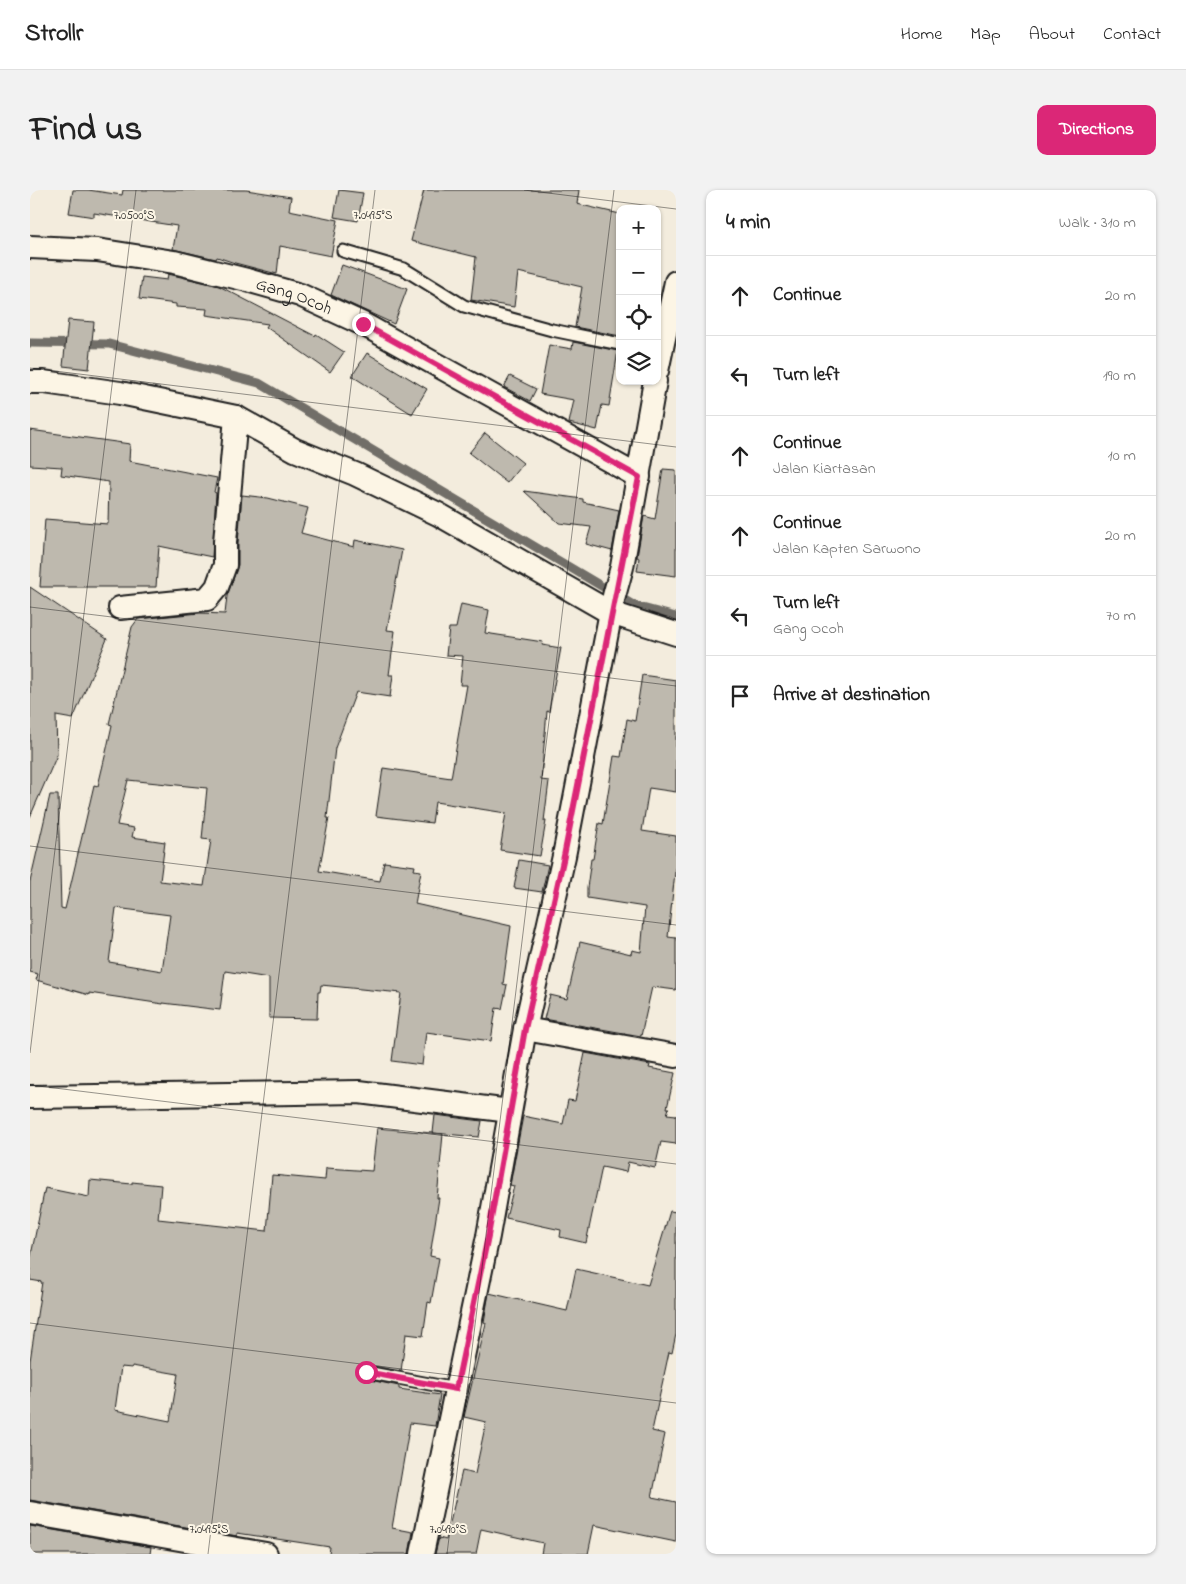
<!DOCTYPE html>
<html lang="en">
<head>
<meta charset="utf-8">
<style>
	:root { --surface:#fff; --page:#f2f2f2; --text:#222; --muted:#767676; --line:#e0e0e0; --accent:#db2777 }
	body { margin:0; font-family:"Indie Flower",sans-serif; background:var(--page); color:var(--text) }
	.controls { position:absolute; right:15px; top:15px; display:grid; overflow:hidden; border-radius:10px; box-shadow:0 1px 4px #0004 }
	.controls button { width:45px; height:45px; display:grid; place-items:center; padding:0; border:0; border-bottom:1px solid var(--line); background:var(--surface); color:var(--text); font:25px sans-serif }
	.stop { position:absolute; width:15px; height:15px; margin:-11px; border:4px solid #db2777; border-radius:50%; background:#fff }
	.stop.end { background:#db2777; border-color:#fff; box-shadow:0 1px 5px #0008 }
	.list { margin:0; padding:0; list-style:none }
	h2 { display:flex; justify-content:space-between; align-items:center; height:65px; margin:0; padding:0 20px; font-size:21px }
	h2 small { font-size:16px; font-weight:400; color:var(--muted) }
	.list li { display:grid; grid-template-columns:32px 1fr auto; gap:15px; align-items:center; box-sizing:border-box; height:80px; padding:0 20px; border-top:1px solid var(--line) }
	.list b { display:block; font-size:19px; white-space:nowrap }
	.list p { margin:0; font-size:16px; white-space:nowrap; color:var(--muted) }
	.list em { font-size:16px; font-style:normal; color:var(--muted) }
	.icon { flex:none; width:28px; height:28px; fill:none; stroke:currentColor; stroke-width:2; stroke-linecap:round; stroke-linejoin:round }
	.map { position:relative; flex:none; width:646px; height:1364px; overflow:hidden; border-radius:10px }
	header { display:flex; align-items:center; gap:30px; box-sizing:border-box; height:70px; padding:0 25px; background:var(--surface); border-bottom:1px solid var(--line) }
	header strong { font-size:24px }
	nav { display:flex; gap:28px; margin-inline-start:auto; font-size:18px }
	.intro { display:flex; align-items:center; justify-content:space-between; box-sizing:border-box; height:120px; padding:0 30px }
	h1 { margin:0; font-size:35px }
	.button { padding:12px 22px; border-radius:10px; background:var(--accent); color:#fff; font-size:18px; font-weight:700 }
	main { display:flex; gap:30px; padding:0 30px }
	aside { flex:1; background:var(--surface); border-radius:10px; box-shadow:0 1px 4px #0004 }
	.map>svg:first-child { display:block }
</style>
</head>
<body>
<header>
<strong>Strollr</strong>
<nav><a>Home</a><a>Map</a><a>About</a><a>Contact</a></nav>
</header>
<div class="intro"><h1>Find us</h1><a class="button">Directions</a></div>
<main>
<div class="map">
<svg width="646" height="1364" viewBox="0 0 646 1364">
	<rect width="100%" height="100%" fill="#f3ecdd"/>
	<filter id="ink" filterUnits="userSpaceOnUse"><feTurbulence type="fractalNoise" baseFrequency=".02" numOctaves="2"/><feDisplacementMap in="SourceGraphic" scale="10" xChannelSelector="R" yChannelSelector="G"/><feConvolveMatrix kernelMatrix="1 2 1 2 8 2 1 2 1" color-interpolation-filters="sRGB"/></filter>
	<g filter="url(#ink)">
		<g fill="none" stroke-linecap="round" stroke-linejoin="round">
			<path stroke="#716e68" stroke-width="9" d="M 0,153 L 79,154 L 229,193 L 605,416 L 646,427"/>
		</g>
		<path fill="#beb9ae" stroke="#1c1c1c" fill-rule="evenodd" d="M 43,0 L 58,0 L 92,5 L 93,0 L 216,0 L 261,7 L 259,20 L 308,30 L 301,66 L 250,56 L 247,84 L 205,73 L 187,67 L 186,69 L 143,59 L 147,36 L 64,23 L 64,27 L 39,23 Z
			M 309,0 L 333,3 L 328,31 L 304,27 Z
			M 394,0 L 549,0 L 547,14 L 590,24 L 590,146 L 545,137 L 552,97 L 488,82 L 484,117 L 441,110 L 446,67 L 381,51 Z
			M 312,75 L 377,99 L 364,134 L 301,105 Z
			M 138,84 L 189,96 L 285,146 L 286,144 L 314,162 L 300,182 L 236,137 L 238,134 L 176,125 L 177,119 L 146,117 L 146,114 L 109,109 L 112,87 L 137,90 Z
			M 38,130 L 64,132 L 59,179 L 33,176 Z
			M 543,152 L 588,161 L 579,216 L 572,215 L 567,240 L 539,233 L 544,210 L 510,204 L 519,155 L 542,159 Z
			M 337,163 L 397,199 L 382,224 L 322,186 Z
			M 480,186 L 506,199 L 500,211 L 474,197 Z
			M 0,240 L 100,254 L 99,271 L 187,288 L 184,302 L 186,303 L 182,367 L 129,356 L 126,397 L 10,397 L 15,329 L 78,334 L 79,292 L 31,285 L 32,277 L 0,275 Z
			M 455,243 L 493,273 L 477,293 L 439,263 Z
			M 633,279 L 646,280 L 646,386 L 607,381 L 609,368 L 607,367 L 614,326 L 625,329 Z
			M 494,301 L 553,309 L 553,312 L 589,320 L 582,361 L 556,354 L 561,337 L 529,333 Z
			M 212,305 L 238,308 L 278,318 L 271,343 L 324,357 L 325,350 L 372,360 L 357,440 L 365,441 L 359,485 L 363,485 L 360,507 L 326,502 L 305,558 L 297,628 L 299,628 L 289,681 L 350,691 L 354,672 L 385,676 L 384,680 L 391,681 L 385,714 L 481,736 L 473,794 L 477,795 L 472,819 L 466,818 L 461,851 L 396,842 L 392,875 L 362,871 L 371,803 L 291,795 L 290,802 L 288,802 L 287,829 L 239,828 L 239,788 L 195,781 L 190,820 L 133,813 L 133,814 L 59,803 L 59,805 L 6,790 L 8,784 L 0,782 L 0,692 L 20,605 L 28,605 L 31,718 L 35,719 L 64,595 L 68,596 L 77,558 L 82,535 L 79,534 L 102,437 L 108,429 L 170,423 L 195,424 L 197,406 L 208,375 L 208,353 ZM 98,590 L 177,598 L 172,649 L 181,650 L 174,696 L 130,691 L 135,652 L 102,647 L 104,638 L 87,635 ZM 86,718 L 140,725 L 132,781 L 79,772 Z
			M 0,397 L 77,449 L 43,529 L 26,526 L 27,565 L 0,627 Z
			M 431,414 L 459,420 L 455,443 L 513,452 L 512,455 L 531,458 L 519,522 L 517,521 L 511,590 L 519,591 L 514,631 L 516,631 L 510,666 L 470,660 L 476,623 L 405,612 L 402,633 L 346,626 L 353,578 L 421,588 L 437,495 L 430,495 L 433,466 L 416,465 L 419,438 L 426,438 Z
			M 612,485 L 646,490 L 646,602 L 619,598 L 612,641 L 646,646 L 646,682 L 645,682 L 638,747 L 646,748 L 646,800 L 622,797 L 611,846 L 514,829 L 520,805 L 537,809 L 550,752 L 601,764 L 602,760 L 611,762 L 615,717 L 557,708 L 557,698 L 561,669 L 563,669 L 569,633 L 573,634 L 584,566 L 591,567 L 597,529 L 605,531 Z
			M 489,670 L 518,675 L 512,702 L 484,698 Z
			M 555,863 L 620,875 L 619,878 L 645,883 L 637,918 L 639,918 L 637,924 L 646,925 L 646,954 L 631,952 L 625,978 L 598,972 L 596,982 L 572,977 L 556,1053 L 530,1047 L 531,1040 L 476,1028 L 484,996 L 480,995 L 493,926 L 533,934 L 538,910 L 545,911 Z
			M 405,925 L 452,931 L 449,947 L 403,943 Z
			M 347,938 L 413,944 L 407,1008 L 409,1008 L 400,1066 L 409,1068 L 401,1113 L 398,1112 L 393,1146 L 376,1144 L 371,1181 L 337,1175 L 331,1177 L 329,1181 L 331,1187 L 335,1189 L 369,1196 L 369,1199 L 410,1205 L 405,1236 L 380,1233 L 362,1338 L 383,1342 L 379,1364 L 299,1364 L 300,1357 L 207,1343 L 207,1346 L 0,1310 L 0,1171 L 12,1092 L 0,1090 L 0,1070 L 15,998 L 59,1007 L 60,990 L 102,994 L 102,992 L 131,995 L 128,1029 L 237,1041 L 242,985 L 295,990 L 296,978 L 342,981 ZM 102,1176 L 148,1184 L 140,1231 L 85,1220 L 91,1177 L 102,1178 Z
			M 640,1021 L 646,1022 L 646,1144 L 642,1163 L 639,1162 L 622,1241 L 635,1244 L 622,1307 L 646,1312 L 646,1352 L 564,1335 L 558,1364 L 511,1364 L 513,1353 L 451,1339 L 446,1364 L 405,1364 L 409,1348 L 416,1350 L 432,1281 L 445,1284 L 456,1232 L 434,1227 L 456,1133 L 454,1132 L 459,1103 L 537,1121 L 546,1079 L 618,1095 Z
			M 0,1336 L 121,1357 L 120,1364 L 0,1364 Z"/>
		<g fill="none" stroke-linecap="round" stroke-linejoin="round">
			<defs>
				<path id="service" d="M 313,61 L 374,79 L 434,116 L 522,140 L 590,154
					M 336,1182 L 426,1199"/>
				<g id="minor">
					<path id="s1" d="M 0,57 L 67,60 L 144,72 L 217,90 L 270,105 L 333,134 L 609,287"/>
					<path d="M 627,181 L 646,92"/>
					<path d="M 0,192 L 14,192 L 90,203 L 206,227 L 265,260 L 325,284 L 408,324 L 581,423 L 646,444"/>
					<path d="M 90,418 L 177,409 L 187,397 L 195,375 L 195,352 L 206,227"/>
					<path d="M 495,839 L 646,866"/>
					<path d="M 0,907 L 329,902 L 480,921"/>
					<path d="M 0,1323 L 236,1364"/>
					<path d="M 392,1364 L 458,1046 L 495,839 L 534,666 L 584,406 L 592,377 L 625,191"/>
				</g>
			</defs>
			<use href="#service" stroke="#1c1c1c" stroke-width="15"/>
			<use href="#minor" stroke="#1c1c1c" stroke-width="26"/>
			<use href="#service" stroke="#fcf5e5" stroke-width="11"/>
			<use href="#minor" stroke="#fcf5e5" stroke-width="22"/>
		</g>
	</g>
	<g fill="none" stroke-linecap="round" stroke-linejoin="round" filter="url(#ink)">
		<path stroke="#db2777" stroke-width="6" d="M 333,134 L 609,287 L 534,666 L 495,839 L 458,1046 L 426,1199 L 336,1182"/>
	</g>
	<path fill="none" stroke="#1c1c1c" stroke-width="1" stroke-opacity="0.45" d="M 494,0 L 646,19M 0,178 L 646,257M 0,417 L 646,496M 0,656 L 646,735M 0,863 L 106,0M 0,895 L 646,974M 0,1133 L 646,1213M 178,1364 L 345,0M 417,1364 L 584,0"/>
	<g text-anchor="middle" stroke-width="4" stroke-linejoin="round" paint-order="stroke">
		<g font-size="18" fill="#1c1c1c" stroke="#fcf5e5">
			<text dy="6" stroke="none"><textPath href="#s1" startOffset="270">Gang Ocoh</textPath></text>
		</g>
	</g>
	<g font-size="12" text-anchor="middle" fill="#1c1c1c" stroke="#fcf5e5" stroke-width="4" stroke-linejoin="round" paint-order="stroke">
		<text x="104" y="29">7.0500°S</text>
		<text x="343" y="29">7.0495°S</text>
		<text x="179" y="1343">7.0495°S</text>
		<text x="418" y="1343">7.0490°S</text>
	</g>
</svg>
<div class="controls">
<button>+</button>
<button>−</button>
<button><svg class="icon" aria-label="locate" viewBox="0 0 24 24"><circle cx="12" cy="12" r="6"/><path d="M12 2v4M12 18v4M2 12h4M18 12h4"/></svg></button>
<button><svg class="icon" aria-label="layers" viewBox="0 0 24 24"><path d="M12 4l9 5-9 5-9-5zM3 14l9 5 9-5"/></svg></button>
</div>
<div class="stop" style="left:336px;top:1182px"></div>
<div class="stop end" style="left:333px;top:134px"></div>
</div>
<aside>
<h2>4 min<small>Walk · 310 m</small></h2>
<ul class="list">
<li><svg class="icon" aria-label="ahead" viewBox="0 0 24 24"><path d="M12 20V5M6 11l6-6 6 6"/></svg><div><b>Continue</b></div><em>20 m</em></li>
<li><svg class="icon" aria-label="left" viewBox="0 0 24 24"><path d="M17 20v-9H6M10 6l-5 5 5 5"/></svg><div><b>Turn left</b></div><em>190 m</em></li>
<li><svg class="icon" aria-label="ahead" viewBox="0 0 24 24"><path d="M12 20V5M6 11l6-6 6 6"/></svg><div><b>Continue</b><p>Jalan Kiartasan</p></div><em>10 m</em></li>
<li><svg class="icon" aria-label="ahead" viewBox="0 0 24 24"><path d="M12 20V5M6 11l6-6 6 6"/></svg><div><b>Continue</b><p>Jalan Kapten Sarwono</p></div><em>20 m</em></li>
<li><svg class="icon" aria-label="left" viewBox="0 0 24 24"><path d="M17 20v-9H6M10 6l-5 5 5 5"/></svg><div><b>Turn left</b><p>Gang Ocoh</p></div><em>70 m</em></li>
<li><svg class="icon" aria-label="arrive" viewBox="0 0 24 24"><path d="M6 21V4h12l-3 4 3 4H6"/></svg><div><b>Arrive at destination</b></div></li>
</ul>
</aside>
</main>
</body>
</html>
